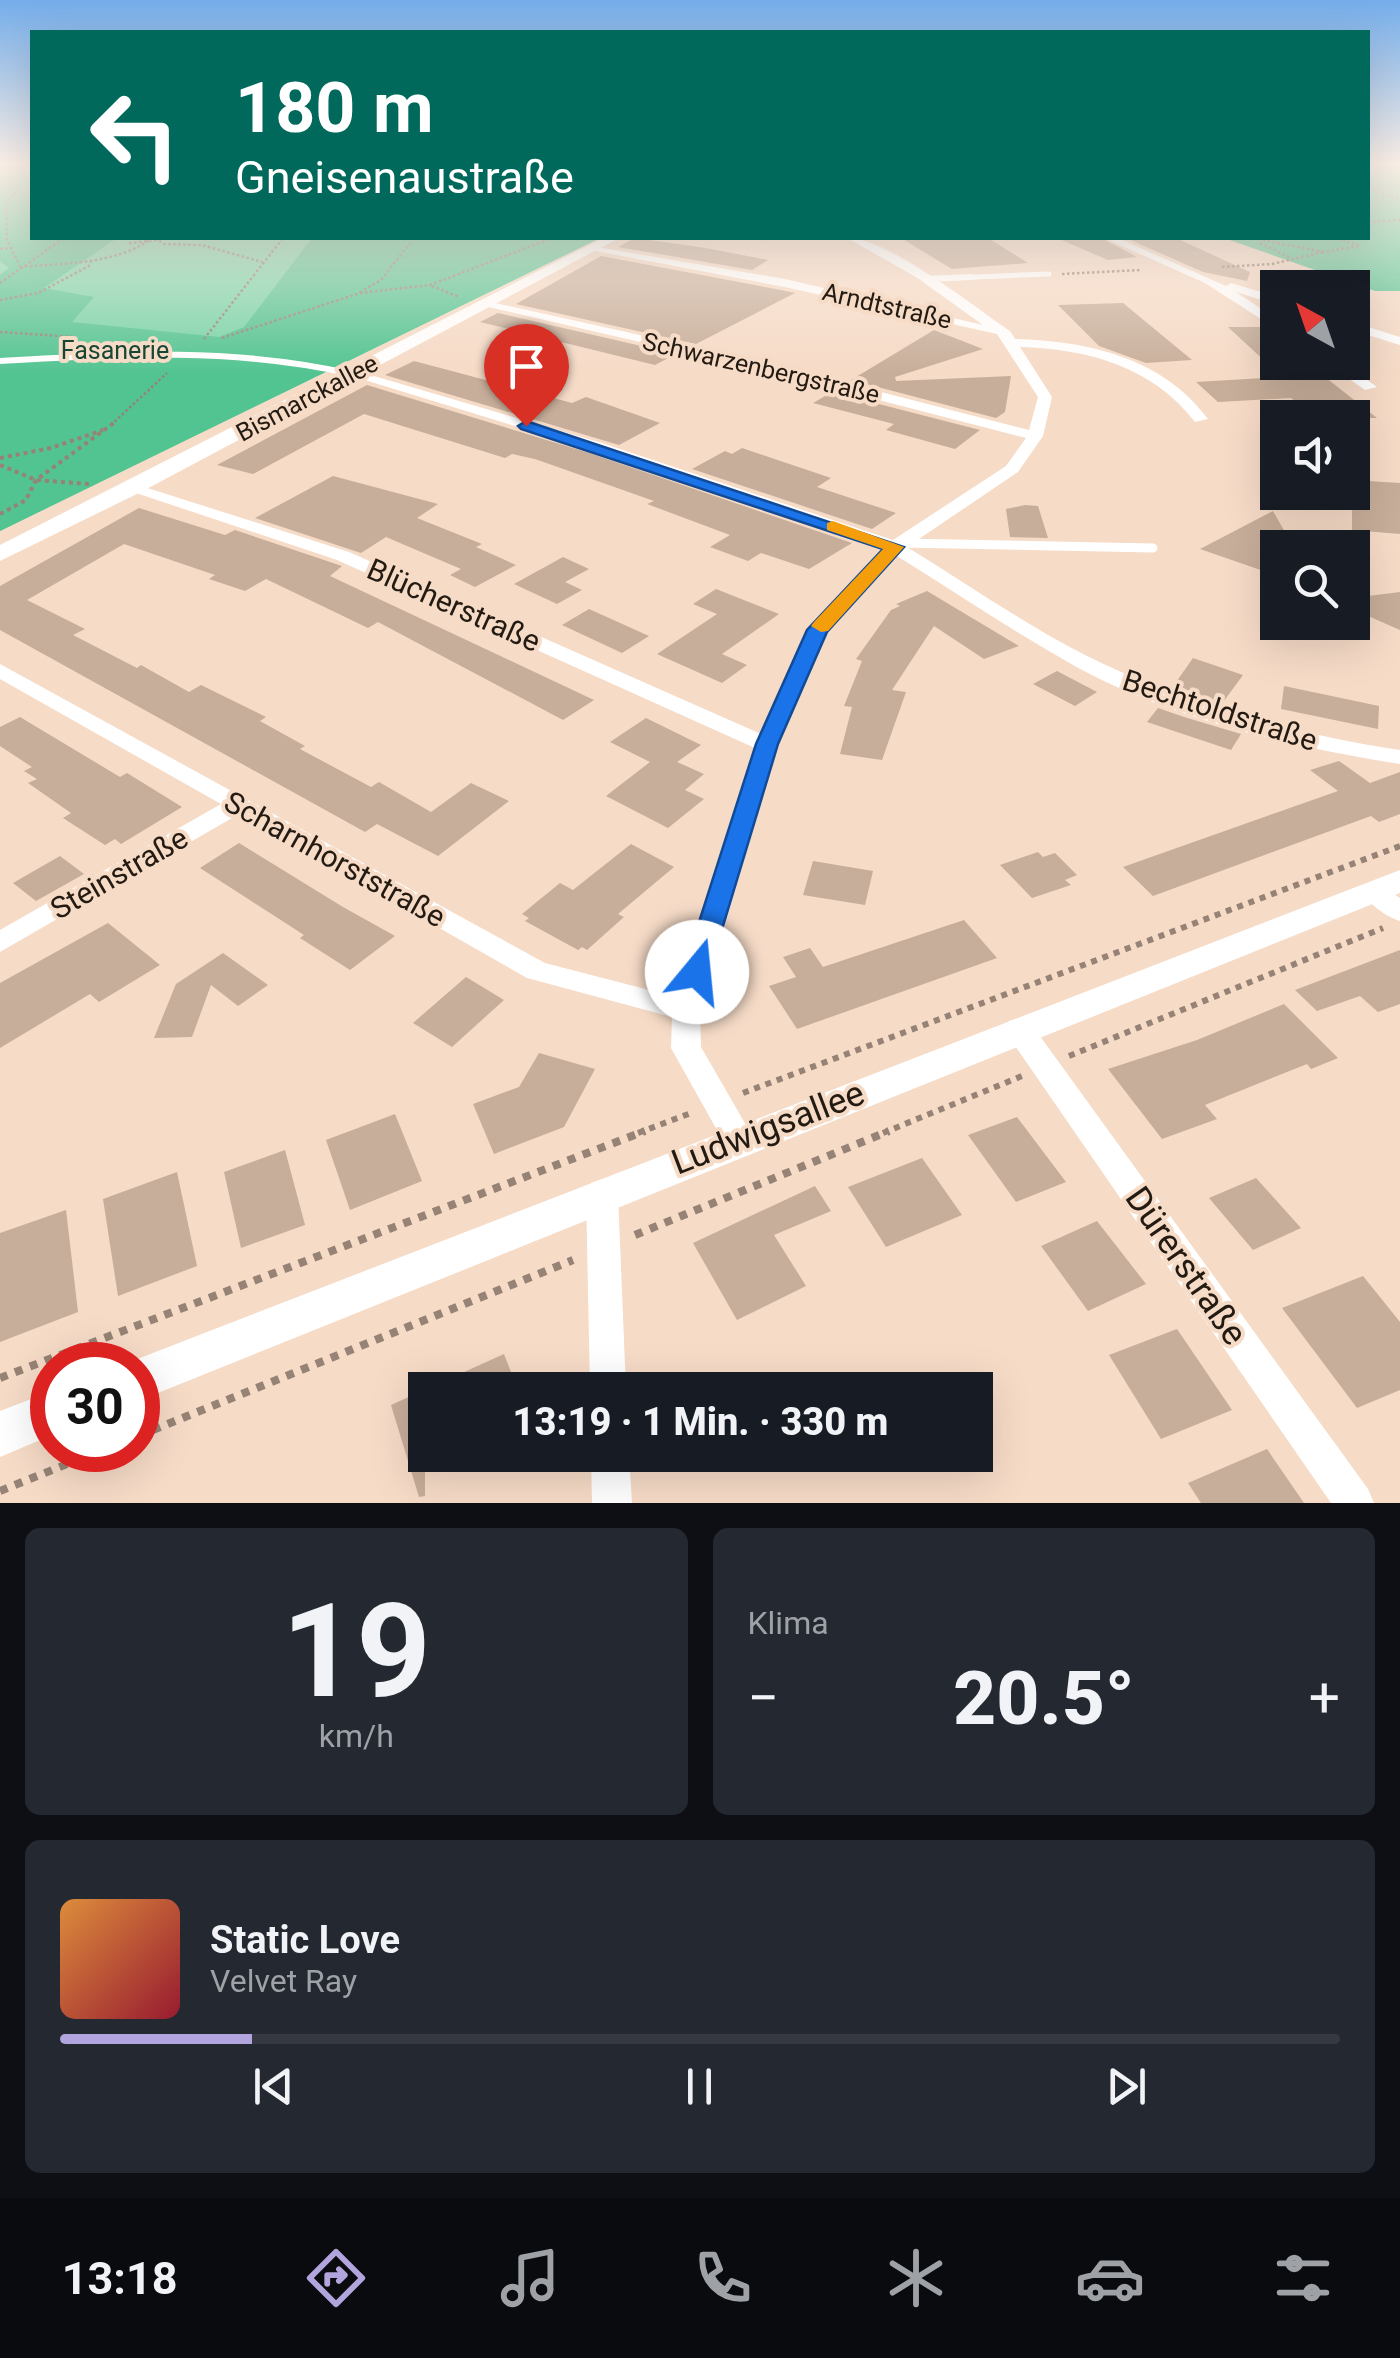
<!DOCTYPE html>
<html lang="de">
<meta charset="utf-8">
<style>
body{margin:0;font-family:Roboto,sans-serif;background:#242831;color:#f1f3f6;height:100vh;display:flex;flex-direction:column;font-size:38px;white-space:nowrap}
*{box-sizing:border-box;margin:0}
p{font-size:32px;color:#9ea1a6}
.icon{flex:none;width:55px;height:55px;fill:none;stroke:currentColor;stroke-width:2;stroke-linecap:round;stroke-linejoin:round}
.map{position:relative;height:1503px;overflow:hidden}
.sheet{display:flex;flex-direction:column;gap:25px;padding:25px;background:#0d0f14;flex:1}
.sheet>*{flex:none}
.banner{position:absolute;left:30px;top:30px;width:1340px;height:210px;border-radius:0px;box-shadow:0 10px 40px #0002;background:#00695c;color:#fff;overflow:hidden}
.needle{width:65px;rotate:320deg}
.tools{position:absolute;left:1260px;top:270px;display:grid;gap:20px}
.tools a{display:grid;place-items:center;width:110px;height:110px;border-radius:0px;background:#171b24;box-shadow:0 10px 40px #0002;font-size:50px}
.speed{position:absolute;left:30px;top:1342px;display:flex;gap:20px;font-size:50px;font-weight:700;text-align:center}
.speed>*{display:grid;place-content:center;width:130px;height:130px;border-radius:50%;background:#171b24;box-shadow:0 10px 40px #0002;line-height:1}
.speed .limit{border:15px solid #d22;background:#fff;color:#111}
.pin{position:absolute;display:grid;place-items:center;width:85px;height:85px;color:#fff;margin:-102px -42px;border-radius:50% 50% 50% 0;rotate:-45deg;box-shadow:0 0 10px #0007}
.pin .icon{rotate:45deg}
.me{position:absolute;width:110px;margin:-55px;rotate:17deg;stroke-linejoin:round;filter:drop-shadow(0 0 8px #0008)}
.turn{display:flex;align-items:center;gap:35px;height:210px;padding:0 40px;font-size:45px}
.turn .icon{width:130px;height:130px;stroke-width:2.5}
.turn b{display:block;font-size:70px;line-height:85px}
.big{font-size:75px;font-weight:800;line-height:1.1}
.sheet .card{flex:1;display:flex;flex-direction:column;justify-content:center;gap:15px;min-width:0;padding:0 35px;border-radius:15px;background:#242831}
.sheet .dial{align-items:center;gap:0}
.dial b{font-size:130px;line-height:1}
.song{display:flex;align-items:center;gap:30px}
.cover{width:120px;height:120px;border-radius:15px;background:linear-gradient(135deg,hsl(30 70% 55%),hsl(350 70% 35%))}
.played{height:10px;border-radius:5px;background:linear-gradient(90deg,#b2a4dc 15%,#363941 15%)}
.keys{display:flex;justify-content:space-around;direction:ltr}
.heat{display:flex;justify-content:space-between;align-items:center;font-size:55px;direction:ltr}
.sheet .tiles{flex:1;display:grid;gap:25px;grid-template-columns:1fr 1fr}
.card:last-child{grid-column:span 2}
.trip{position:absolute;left:408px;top:1372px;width:585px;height:100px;border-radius:0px;background:#171b24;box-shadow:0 10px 40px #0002;font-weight:800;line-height:100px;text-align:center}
.dock{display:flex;height:160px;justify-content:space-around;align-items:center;background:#090b0e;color:#9ea1a6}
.dock .icon{width:70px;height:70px}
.dock .current{color:#b2a4dc}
.dock b{font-size:45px;color:#f1f3f6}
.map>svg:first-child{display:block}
.green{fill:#77d4a8}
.forest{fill:#52c492}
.building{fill:#c7ae9a}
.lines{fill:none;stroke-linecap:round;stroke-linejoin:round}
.path-far3{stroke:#968375;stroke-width:2.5;stroke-dasharray:2.5 2.5;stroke-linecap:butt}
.path-far2{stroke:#968375;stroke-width:4;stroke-dasharray:4 4;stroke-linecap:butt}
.path-far1{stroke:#968375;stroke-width:6;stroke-dasharray:6 6;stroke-linecap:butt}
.path{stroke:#968375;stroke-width:8;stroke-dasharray:8 8;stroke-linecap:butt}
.service-far2{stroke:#fff;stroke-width:5}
.service-far1{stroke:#fff;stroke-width:6}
.service{stroke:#fff;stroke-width:9}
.minor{fill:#fff;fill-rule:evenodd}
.tertiary{fill:#fff;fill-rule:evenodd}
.route{fill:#1a73e8;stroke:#114b97;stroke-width:2.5}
.slow{fill:#f59e0b}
.labels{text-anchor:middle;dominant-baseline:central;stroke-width:8;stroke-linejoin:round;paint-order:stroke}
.far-street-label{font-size:25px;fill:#231a12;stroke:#f6dbc7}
.far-park-label{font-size:25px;fill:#174632;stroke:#f6dbc7}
.street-label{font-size:30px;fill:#231a12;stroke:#f6dbc7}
.near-street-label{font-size:35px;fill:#231a12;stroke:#f6dbc7}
</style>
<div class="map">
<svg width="1400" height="1503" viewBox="0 0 1400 1503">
<rect width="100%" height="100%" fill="#f6dbc7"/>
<path class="green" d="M0 164H32V238H600L0 531Z"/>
<g class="forest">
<path d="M0 164H32V238H117L44 288 94 297 72 322 219 337 244 327 312 238H600L0 531V275L9 268 0 261Z"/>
<path d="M1368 164H1400V291H1375L1224 238H1368Z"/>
</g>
<g class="building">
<path d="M635 238 706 248 768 260 752 270 618 247Z"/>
<path d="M901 238H988L1028 263 952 269Z"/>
<path d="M1057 238H1101L1137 257 1108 260Z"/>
<path d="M1126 238H1176L1250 272 1247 281 1203 272Z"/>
<path d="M601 256 781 290 795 293 696 344 516 304Z"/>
<path d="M1123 303 1192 360 1146 363 1099 346 1058 305Z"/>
<path d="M498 313 676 354 655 365 480 322Z"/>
<path d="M1228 327H1262L1278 340V362H1306L1377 418H1314L1291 398 1218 402 1196 382 1282 377Z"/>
<path d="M934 330 983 349 895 377 896 381 1011 376 1005 412 996 418 851 380Z"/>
<path d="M414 361 572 403 586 397 660 423 619 445 385 375Z"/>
<path d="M367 385 589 453 852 543 809 569 761 553 748 561 710 547 730 535 647 504 654 501 535 459 512 454 505 458 364 414 253 474 217 465Z"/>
<path d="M832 392 980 430 955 449 886 430 894 424 813 403Z"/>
<path d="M742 448 831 478 817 487 896 513 872 529 692 469 725 451 732 454Z"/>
<path d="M333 476 438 504 417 518 482 544 476 547 516 565 475 587 450 575 461 569 386 537 361 553 255 518Z"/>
<path d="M1352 480 1400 483V534L1352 530Z"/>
<path d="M1025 505 1038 506 1048 538 1010 537 1006 509Z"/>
<path d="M139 508 225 535 235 530 336 564 342 566 330 576 594 700 563 720 378 622 368 628 266 579 245 591 209 579 215 575 124 544 27 600 85 629 73 635 137 668 141 665 189 692 201 685 266 717 260 721 305 746 300 749 371 787 379 782 431 812 471 783 509 801 438 856 377 824 365 832 0 630V586Z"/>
<path d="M1273 511 1293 546 1278 548V576L1200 549Z"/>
<path d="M563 557 589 569 565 582 582 590 557 604 514 584Z"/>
<path d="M716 589 779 614 722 654 747 665 722 683 657 654 717 614 693 604Z"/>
<path d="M927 591 1019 646 984 659 934 626 892 690 906 692 882 760 840 754 852 707 844 706 862 661 856 659 891 610 900 606 896 604Z"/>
<path d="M1400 592V630L1352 609V598Z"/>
<path d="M589 609 649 636 622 653 562 625Z"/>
<path d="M1193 658 1243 675 1221 705 1172 688Z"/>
<path d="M1057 671 1097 692 1075 706 1033 684Z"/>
<path d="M1284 686 1379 706 1378 729 1281 709Z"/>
<path d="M1158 708 1184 717 1241 734 1231 750 1147 722Z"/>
<path d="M20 717 120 777 127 773 182 807 121 844 115 839 105 845 63 818 71 813 28 783 37 779 24 771 32 767 0 746V727Z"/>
<path d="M646 718 701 745 677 762 704 774 685 790 704 799 668 828 606 796 650 762 610 742Z"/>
<path d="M1339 761 1370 783 1400 772V814L1379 822 1371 816 1153 896 1123 867 1338 791 1310 770Z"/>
<path d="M239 843 343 907 395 936 350 970 300 938 304 935 200 868Z"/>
<path d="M631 844 674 867 618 914 624 917 587 950 582 947 578 950 525 921 529 918 522 914 560 883 573 890Z"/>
<path d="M1038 852 1043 857 1055 853 1077 875 1065 880 1071 885 1032 898 1000 865Z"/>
<path d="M60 856 84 874 36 901 13 883Z"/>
<path d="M813 861 873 871 865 905 803 895Z"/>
<path d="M964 920 997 958 797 1029 769 986 796 977 783 957 810 948 823 967Z"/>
<path d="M108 923 160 965 99 1002 90 994 0 1048V983Z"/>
<path d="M1400 950V1004L1378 1012 1360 996 1317 1011 1295 990Z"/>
<path d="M223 953 268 985 238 1006 211 985 192 1037 154 1038 176 984Z"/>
<path d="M466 977 504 1000 452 1047 413 1023Z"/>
<path d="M1284 1004 1338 1058 1311 1069 1307 1064 1205 1105 1217 1119 1162 1139 1108 1069 1197 1040Z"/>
<path d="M539 1053 595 1069 564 1127 494 1154 473 1104 519 1087Z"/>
<path d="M395 1114 422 1181 350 1210 326 1140Z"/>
<path d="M1017 1117 1066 1182 1016 1202 968 1135Z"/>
<path d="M285 1150 305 1225 241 1248 224 1172Z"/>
<path d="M922 1158 962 1215 886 1247 848 1187Z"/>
<path d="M177 1172 197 1266 118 1296 103 1199Z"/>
<path d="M1256 1178 1301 1228 1253 1250 1209 1198Z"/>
<path d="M815 1186 831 1211 774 1235 806 1286 737 1320 693 1243Z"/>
<path d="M66 1210 78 1312 0 1342V1233Z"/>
<path d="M1097 1221 1146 1284 1088 1311 1041 1246Z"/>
<path d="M1363 1276 1400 1322V1390L1357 1408 1282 1308Z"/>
<path d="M1177 1329 1232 1410 1161 1439 1109 1355Z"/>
<path d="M504 1354 518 1390H425V1496L419 1497 391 1405Z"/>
<path d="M1267 1449 1304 1503H1201L1188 1483Z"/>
</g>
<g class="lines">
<g class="path-far3">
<path d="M3 164 15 195 6 203 7 240 20 266"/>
<path d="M1368 187 1400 200"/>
<path d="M1368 222 1400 220"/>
<path d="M155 238 164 244 202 245 262 262"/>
<path d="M1253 238 1323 252 1360 246 1337 238"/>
<path d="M129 243 158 240"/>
<path d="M1260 243 1291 258"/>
<path d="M0 249 13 248"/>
<path d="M20 267C63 263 116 265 152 238"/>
<path d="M1222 267 1272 264 1323 252"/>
<path d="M1062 274 1141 270"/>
<path d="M0 283 64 238"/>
<path d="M432 286 459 297"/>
<path d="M360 293 430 285 552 238"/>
<path d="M0 300 38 293 89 266 91 261"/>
<path d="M0 332 74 337"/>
<path d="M222 338 357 294 381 280 414 238"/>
<path d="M204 339 283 238"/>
<path d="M111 425 167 373"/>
</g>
<g class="path-far2">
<path d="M0 458 51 448 103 430"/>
<path d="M0 465 36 480 89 484"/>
<path d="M0 514 26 500 36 480 115 422"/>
</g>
<g class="path-far1">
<path d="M1069 1056 1383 928"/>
<path d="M743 1093 1400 846"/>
<path d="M638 1133 691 1113"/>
<path d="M883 1133 1022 1076"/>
</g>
<g class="path">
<path d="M635 1235 889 1131"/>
<path d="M0 1378 645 1131"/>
<path d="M138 1436 573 1260"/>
<path d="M0 1491 102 1450"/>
</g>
<path class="service-far2" d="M927 279 1049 274"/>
<g class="service-far1">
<path d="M927 279 971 277"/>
<path d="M0 361C120 354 234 347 352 374"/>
</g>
<path class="service" d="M901 543 1153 548"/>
<g class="minor">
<path d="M847 238C885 236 976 308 1010 331L1015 339C1087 341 1162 357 1208 419L1195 422C1152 366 1087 349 1020 347L1052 397 1043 436 1018 472 907 547C966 583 1024 624 1085 655 1183 704 1292 734 1400 750V764C1290 747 1163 717 1066 661 1008 628 953 591 897 556L827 632 778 745 700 1010 701 1047 754 1139 749 1148 738 1152 727 1148 671 1048 672 1017 527 978 239 814 0 952V930L221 804 0 679V664L545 963 676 997 755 748 337 560 124 489 132 484 138 485 349 552 761 734 808 630 883 549 590 449 345 374 357 371 602 443 893 540 1006 466 1026 438 778 374 480 305 486 301 780 366 1029 430 1038 397 997 334 785 287 585 249 591 246 785 279 983 325 916 277Z"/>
<path d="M1104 238H1118L1226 286 1231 283 1278 297V305L1236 292 1278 320V330L1205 283Z"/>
<path d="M1352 322 1400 337V345L1352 330Z"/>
<path d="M1325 362H1342L1377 387 1365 390Z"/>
<path d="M1374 882 1400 898V921C1386 917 1369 904 1361 891L1365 885Z"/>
<path d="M1019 1018 1029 1021 1368 1489 1374 1503H1331L1009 1037 1005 1029 1009 1021Z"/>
<path d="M602 1179 613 1183 618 1193 626 1390H590L586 1193 591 1183Z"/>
<path d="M591 1455H629L632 1503H592Z"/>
</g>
<g class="tertiary">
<path d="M603 238H619L139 493 0 561V545Z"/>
<path d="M1400 870V893L138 1401V1365H122Z"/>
<path d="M52 1391V1435L0 1457V1411Z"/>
</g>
</g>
<linearGradient id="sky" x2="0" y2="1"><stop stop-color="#74adea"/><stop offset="0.44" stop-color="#fbefe6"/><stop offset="1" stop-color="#fbefe6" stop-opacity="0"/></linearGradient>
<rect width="1400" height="374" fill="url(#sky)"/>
<path class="route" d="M526 421 904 547 827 632 778 744 707 979H687L683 972 756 744 807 630 883 549 521 429 518 426Z"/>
<path class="slow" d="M833 521 904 547 828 631 821 632 811 626 814 622 883 549 827 530V523Z"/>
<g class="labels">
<g class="far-street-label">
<text transform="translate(887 306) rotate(13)">Arndtstraße</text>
<text transform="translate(761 368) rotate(13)">Schwarzenbergstraße</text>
<text transform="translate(307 398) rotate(-28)">Bismarckallee</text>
</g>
<g class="far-park-label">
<text x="115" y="350">Fasanerie</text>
</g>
<g class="street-label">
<text transform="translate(454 605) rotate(24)">Blücherstraße</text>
<text transform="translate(1220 710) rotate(18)">Bechtoldstraße</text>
<text transform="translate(335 859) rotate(29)">Scharnhorststraße</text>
<text transform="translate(119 873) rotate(-30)">Steinstraße</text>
</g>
<g class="near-street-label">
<text transform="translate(768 1128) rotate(-21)">Ludwigsallee</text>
<text transform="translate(1186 1266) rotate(55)">Dürerstraße</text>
</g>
</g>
</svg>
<div class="tools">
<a><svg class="needle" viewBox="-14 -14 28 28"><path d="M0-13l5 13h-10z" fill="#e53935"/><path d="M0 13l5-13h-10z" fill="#9ea1a6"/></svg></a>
<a><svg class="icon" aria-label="sound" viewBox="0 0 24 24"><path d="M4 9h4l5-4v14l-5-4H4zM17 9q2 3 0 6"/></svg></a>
<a><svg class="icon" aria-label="search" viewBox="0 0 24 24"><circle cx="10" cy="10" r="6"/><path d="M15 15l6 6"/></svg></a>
</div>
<div class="speed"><div class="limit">30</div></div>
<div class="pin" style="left:526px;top:426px;background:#d93025"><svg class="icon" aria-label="arrive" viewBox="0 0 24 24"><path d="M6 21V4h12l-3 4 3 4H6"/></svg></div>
<svg class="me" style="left:697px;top:972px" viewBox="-20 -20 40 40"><circle r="19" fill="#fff"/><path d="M0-13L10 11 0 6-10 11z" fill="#1a73e8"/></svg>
<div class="trip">13:19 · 1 Min. · 330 m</div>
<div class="banner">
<div class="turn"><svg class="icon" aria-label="left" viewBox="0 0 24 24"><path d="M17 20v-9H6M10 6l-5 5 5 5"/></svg><div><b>180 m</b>Gneisenaustraße</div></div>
</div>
</div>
<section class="sheet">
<div class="tiles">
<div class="card dial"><b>19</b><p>km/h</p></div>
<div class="card"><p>Klima</p>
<div class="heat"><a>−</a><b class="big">20.5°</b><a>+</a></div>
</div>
<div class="card">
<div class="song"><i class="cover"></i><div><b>Static Love</b><p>Velvet Ray</p></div></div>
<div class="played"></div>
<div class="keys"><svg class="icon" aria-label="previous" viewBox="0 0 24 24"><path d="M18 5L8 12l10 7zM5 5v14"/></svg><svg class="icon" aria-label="pause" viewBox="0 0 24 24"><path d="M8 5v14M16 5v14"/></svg><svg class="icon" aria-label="next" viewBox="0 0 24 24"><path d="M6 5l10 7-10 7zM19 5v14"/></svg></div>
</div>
</div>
</section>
<nav class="dock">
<b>13:18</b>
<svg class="icon current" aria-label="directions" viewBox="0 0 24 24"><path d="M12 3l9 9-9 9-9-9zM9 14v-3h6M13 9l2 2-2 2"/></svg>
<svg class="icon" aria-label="music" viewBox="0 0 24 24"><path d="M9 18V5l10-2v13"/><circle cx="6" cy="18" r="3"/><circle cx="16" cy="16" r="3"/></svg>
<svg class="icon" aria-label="phone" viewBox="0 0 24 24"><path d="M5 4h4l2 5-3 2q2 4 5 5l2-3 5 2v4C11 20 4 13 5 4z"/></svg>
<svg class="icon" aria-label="climate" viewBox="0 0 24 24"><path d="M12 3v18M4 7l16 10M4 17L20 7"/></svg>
<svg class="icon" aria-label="car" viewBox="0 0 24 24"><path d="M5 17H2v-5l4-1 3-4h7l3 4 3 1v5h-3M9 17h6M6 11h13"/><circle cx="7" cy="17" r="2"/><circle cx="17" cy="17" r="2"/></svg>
<svg class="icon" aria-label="filters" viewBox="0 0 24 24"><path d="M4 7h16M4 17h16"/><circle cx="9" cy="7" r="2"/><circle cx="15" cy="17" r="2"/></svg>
</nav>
